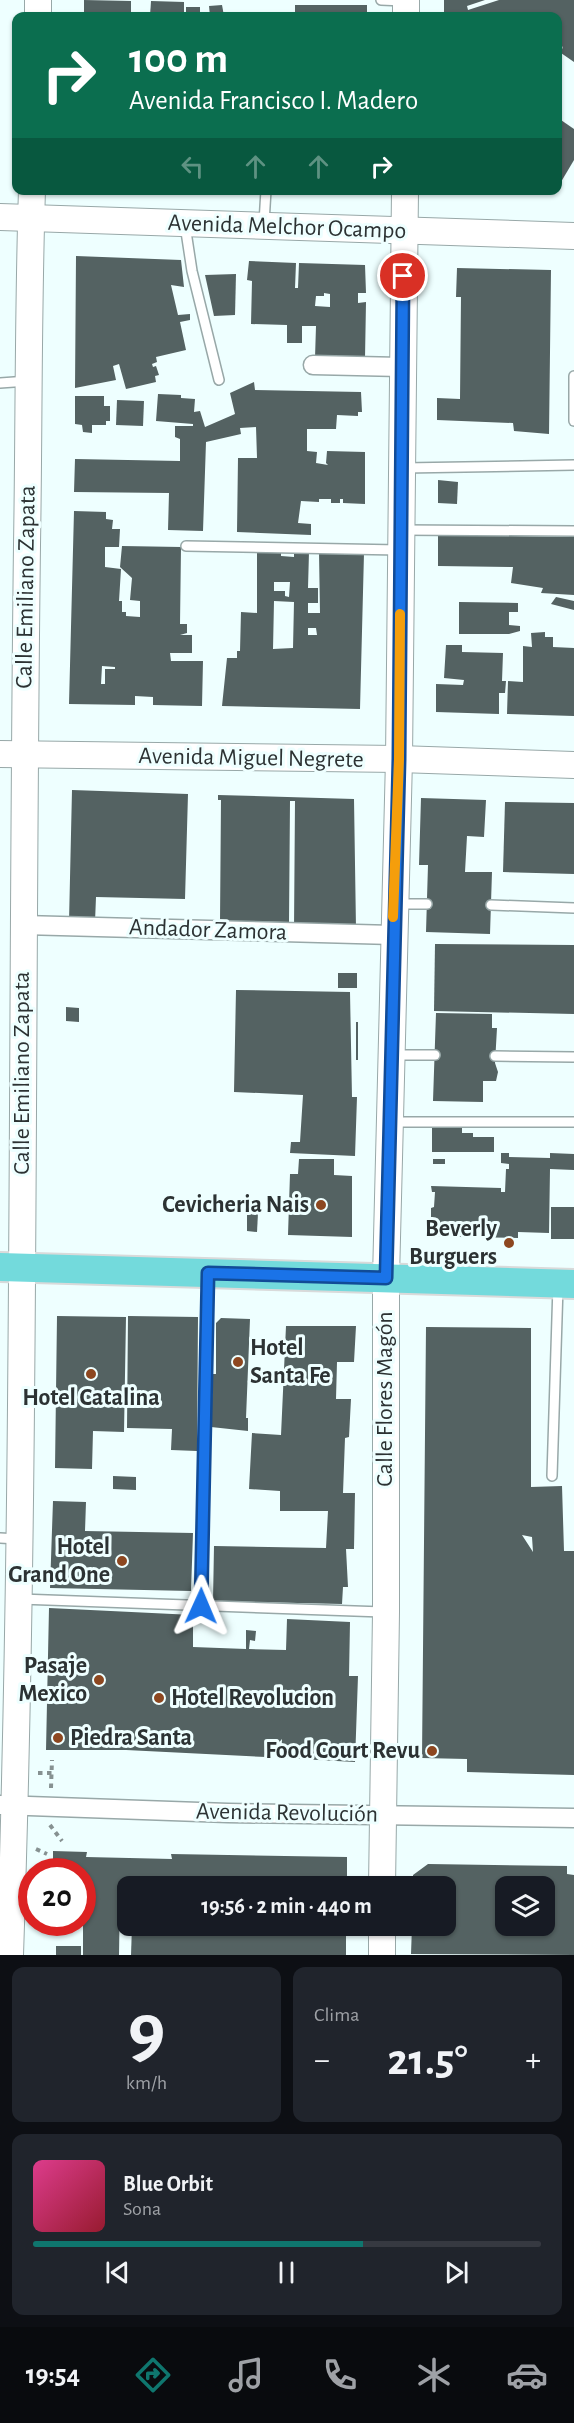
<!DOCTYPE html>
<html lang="es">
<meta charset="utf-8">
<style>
body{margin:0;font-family:"Alegreya Sans",sans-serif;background:#20242c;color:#f1f3f6;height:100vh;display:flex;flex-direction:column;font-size:22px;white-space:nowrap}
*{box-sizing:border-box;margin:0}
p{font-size:20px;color:#9ea1a6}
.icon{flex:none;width:33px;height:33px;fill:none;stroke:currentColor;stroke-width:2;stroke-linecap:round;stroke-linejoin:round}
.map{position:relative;height:1955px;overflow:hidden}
.panel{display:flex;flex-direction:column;gap:12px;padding:12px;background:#0d0f14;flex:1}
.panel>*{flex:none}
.guide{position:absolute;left:12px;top:12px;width:550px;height:183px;border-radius:12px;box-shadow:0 2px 4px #0004;background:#0b6e4f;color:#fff;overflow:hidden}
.buttons{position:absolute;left:495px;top:1876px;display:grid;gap:12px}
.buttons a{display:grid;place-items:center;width:60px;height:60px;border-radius:12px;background:#171b24;box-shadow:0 2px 4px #0004;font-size:30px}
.speed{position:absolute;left:18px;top:1858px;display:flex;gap:12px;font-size:30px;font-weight:700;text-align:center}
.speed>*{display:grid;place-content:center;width:78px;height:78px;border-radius:50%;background:#171b24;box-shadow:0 2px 4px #0004;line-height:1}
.speed .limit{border:9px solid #d22;background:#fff;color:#111}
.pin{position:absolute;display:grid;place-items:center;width:51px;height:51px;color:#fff;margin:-26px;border:3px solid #fff;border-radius:50%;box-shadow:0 2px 6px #0007}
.me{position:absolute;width:66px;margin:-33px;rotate:1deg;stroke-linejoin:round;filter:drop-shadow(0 0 4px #0008)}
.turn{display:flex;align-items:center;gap:21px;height:126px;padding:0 18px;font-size:27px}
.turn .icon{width:78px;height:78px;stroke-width:2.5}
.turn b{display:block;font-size:42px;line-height:51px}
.lanes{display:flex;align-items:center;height:57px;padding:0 18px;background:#0003;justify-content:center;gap:30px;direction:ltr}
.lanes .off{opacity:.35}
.big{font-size:45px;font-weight:700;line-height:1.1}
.panel .widget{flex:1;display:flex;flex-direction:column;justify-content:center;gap:9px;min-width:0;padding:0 21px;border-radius:12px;background:#20242c}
.panel .dial{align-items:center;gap:0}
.dial b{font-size:78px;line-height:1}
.song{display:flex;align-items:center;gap:18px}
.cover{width:72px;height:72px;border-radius:9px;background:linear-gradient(135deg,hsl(330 70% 55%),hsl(350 70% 35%))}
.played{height:6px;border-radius:3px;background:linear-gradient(90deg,#0f766e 65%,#363941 65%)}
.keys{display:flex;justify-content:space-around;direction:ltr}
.heat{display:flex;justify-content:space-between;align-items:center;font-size:33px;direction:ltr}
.panel .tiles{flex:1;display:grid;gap:12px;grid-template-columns:1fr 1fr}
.widget:last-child{grid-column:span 2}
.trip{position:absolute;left:117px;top:1876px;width:339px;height:60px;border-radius:12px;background:#171b24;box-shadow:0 2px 4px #0004;font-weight:700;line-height:60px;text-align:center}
.dock{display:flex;height:96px;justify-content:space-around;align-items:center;background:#090b0e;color:#9ea1a6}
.dock .icon{width:42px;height:42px}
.dock .current{color:#0f766e}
.dock b{font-size:27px;color:#f1f3f6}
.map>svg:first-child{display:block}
.building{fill:#546262;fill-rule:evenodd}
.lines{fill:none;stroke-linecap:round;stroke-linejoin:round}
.lane-casing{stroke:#98a8a8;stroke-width:12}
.street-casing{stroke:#98a8a8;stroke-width:21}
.secondary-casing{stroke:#98a8a8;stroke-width:28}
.primary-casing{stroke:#d9dada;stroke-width:32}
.path{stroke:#869191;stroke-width:4;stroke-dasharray:4.5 4.5;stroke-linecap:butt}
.lane{stroke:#fff;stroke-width:9}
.street{stroke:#fff;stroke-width:18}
.secondary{stroke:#fff;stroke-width:26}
.primary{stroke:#73dadc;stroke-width:28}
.route-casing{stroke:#114b97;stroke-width:15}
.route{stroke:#1a73e8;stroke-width:10}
.slow{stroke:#f59e0b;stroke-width:10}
.poi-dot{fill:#8d4720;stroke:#eff;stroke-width:2}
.labels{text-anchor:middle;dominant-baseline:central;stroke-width:6;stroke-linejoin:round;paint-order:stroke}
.street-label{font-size:24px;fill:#2c3233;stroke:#eff}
.poi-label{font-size:24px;font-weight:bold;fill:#2c3233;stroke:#eff;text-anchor:end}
</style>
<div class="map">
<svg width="574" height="1955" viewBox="0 0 574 1955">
<rect width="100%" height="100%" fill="#eff"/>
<g class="building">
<path d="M84 0 131 1V14L148 16H84Z"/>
<path d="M444 0H485L467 6 468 10 499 0H574V62L561 53 563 46 558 53V16H444Z"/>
<path d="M151 1 184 2V16H150Z"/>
<path d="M222 5 224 16H210L209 6Z"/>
<rect x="295" y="5" width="72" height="11"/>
<rect x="186" y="7" width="14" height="9"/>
<path d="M558 118 574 129V160L558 187Z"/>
<path d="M76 256 181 260 184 287 171 285 178 315 190 314V320L180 322 186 350 156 357 157 362 152 364 153 367 156 366 159 375 155 376 156 382 126 389 119 364 113 366 116 380 75 388Z"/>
<path d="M249 261 296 263 295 288H298L299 263 365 265 366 293H358V303L366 302 365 358H315L316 326H302V343H287V325L251 324 252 281 247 280ZM324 293 330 294V307L315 306 316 296H324Z"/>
<path d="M457 268 551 270 549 434 514 431 513 423 437 420V398L460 399 461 297H456Z"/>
<path d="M236 274 235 315 214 316 205 275Z"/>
<path d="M254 382 255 390 361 392 362 412H358V416L337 415 336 429H307V451L317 452 316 463 328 465 326 463 327 451 365 452V504L343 503V499H340V503H331V499H319V502L301 501 298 523 311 524V535L237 532 238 458H257L256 427 240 428 241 434 206 442 203 531 168 530 169 493 74 492 75 459 180 461V439L175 437V426H193V424L156 421 158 394 181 395V398L195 399 194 412 200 411 205 427 235 414 230 393Z"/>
<path d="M75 396H104V406H110V421H106V425H92V433L83 432 82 425 75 424Z"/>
<path d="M117 400 144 401 143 426 116 425Z"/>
<path d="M438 480 458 482 457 504 438 503Z"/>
<path d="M74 511 106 512V519L113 520 112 529H120L119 547H105V567L121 569 119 601H122V612H126V616L140 617V601L130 600 132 578 120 567 122 546 181 547 180 624H187V633L180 635H192V653H170L171 661H203L202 706 153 705V697L135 696V705L69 704ZM102 666 115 667V669H105V684H101Z"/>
<path d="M438 535 574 537V595L541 593 543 588 511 583 513 567 438 566Z"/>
<path d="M257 551 281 552V556L294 557V552H309L308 588H318V603H308V613H320L319 552 364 553 360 709 222 706 227 658H237V651H240L241 612 257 613ZM274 582H290L289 597 285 596V591H274ZM274 601 294 602 293 648 273 649ZM308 628H316L317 635H308Z"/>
<path d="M556 597 574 601V610L551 604Z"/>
<path d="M459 602 518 603V612H509V625L520 626V631L509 634H459Z"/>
<path d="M545 632V637H553V647L574 648V716L507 714 508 681 523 682V646L532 647 531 633Z"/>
<path d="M446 645H462V652L503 653 502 681H506L505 693H499V714L436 712V684L463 685 464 680 444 678Z"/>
<path d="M72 790 188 794 185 899 96 897 95 922H69Z"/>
<path d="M218 795 354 799 356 929H294L295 801H290L289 922 220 921 221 800H218Z"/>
<path d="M421 798 486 800 484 837 467 836 465 872H492L490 934 426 932 428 865H419Z"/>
<path d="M505 802 574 803V874L503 872Z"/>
<path d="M435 944 574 945V1014L434 1011Z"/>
<rect x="338" y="973" width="19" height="15"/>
<path d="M236 990 350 992 352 1097H357L355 1156 290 1153 291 1142H300L303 1095 234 1092Z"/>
<path d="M66 1007 79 1008V1022L66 1021Z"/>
<path d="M436 1013 492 1014V1028H497L495 1063 498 1072 496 1081H483V1102L433 1101Z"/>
<rect x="356" y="1022" width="2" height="38"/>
<path d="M432 1123H462V1133H473V1137H494V1152H432Z"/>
<path d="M501 1153H509V1157L550 1158V1153L574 1154V1170L550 1169 549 1233 518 1232V1238L459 1237V1232H453V1237H435L431 1232V1208L434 1207 435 1192H432L431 1186 501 1188V1192H505L506 1169H509V1164L501 1163Z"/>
<path d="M299 1159H334V1175L352 1176V1237L288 1235 290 1174H298Z"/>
<rect x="433" y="1159" width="12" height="5"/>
<rect x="551" y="1207" width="23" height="32"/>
<path d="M247 1212 258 1213 257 1232 247 1231Z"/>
<path d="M57 1316 126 1317 124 1432 93 1431 92 1469 55 1468Z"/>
<path d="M128 1316 198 1317 197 1451 171 1450 172 1429 127 1428Z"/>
<path d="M221 1318 250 1319 246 1418H248V1431L211 1427 213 1374H216V1323Z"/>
<path d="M286 1326H356L354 1362H337L336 1399H351L349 1437 345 1438 343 1493H355L354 1549H346L348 1587H343L342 1604 213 1601 214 1546 326 1548 328 1511H280V1491L249 1489 252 1433 281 1435Z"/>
<path d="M426 1327 531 1328V1487L562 1486 564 1551H574V1775L467 1772V1759L422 1758ZM522 1535 532 1537 533 1552Z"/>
<path d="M113 1476 136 1477V1490L113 1489Z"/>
<path d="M53 1501 86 1502 85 1531 193 1533 191 1591 50 1588Z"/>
<path d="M49 1608 193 1615V1647L246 1649V1630L256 1631 255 1641 250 1640 249 1649 286 1650 287 1619 350 1622 349 1676H358L355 1762 281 1758 282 1739 266 1757 126 1750H46Z"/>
<path d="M53 1851 87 1852 86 1857 172 1859 171 1854 347 1857V1887H128V1891H120L119 1955H83V1926L65 1925 82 1923V1872H53Z"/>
<path d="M428 1864 567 1866V1874L574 1875V1955L411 1954 412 1926H446V1887H413V1875ZM506 1887H544V1926H506Z"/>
<path d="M132 1926H346V1955H131Z"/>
<rect x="56" y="1946" width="25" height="9"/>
</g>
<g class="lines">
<g class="lane-casing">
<g id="lane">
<path d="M381 0 403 1"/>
<path d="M264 223 266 190"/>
<path d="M185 225 192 271 219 380"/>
<path d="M574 376V421"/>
<path d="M0 383 28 381"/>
<path d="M404 468 574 465"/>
<path d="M402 530 574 531"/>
<path d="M186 546 399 550"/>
<path d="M396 904H427"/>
<path d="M491 905 574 908"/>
<path d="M392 1055H435"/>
<path d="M495 1056 574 1057"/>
<path d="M391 1122H574"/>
<path d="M552 1476 558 1286"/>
<path d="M0 1538 18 1539"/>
<path d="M20 1599 383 1612"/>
<path d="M201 1606 208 1276"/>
</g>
</g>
<g class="street-casing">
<g id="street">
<path d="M313 365 401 367"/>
<path d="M23 925 393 935"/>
<path d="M0 1805 228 1813 574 1818"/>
</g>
</g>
<g class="secondary-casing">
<g id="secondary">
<path d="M38 16V0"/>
<path d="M406 16V0"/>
<path d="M0 217 574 236"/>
<path d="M0 754 399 759 574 765"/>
<path d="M382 1887 386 1612V1278L399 759 405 190"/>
<path d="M10 1955C26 1485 21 1015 27 545 29 427 28 309 32 190"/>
<path d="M382 1955V1926"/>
</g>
</g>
<g class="primary-casing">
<path id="primary" d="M0 1267 574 1284"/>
</g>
<g class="path">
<path d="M38 1773H52"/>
<path d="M51 1788 52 1760"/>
<path d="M50 1825 62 1841"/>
<path d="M36 1849 47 1854"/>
</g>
<use href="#lane" class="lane"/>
<use href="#street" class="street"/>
<use href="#secondary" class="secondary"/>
<use href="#primary" class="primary"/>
</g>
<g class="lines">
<g class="route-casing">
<path id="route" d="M201 1606 208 1273 386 1278 399 759 403 276"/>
</g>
<use href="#route" class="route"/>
<path class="slow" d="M393 917 399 759 400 614"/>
</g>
<g class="poi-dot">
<circle cx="321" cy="1205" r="6"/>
<circle cx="509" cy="1243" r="6"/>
<circle cx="238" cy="1362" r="6"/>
<circle cx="91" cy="1374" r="6"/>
<circle cx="122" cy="1561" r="6"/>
<circle cx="99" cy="1680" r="6"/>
<circle cx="159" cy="1698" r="6"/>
<circle cx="58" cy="1738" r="6"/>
<circle cx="432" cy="1751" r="6"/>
</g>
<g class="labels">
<g class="street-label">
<text transform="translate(287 227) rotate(2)">Avenida Melchor Ocampo</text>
<text transform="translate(26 587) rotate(-89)">Calle Emiliano Zapata</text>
<text transform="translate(251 758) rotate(1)">Avenida Miguel Negrete</text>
<text transform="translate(208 930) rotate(2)">Andador Zamora</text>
<text transform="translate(22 1073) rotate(-90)">Calle Emiliano Zapata</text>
<text transform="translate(385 1399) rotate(-90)">Calle Flores Magón</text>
<text transform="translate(287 1813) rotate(1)">Avenida Revolución</text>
</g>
<g class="poi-label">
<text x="309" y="1205">Cevicheria Nais</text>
<text x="497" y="1229">Beverly<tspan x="497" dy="28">Burguers</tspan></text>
<text x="250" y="1348" text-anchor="start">Hotel<tspan x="250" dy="28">Santa Fe</tspan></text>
<text x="91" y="1398" text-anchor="middle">Hotel Catalina</text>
<text x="110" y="1547">Hotel<tspan x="110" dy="28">Grand One</tspan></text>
<text x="87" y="1666">Pasaje<tspan x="87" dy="28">Mexico</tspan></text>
<text x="171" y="1698" text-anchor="start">Hotel Revolucion</text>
<text x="70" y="1738" text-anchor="start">Piedra Santa</text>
<text x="420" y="1751">Food Court Revu</text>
</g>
</g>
</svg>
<div class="buttons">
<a><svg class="icon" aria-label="layers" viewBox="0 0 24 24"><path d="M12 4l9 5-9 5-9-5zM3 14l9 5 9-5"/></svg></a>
</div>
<div class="speed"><div class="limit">20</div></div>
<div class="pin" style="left:403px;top:276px;background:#d93025"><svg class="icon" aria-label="arrive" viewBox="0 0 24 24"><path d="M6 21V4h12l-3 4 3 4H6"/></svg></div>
<svg class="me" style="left:201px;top:1606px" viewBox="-20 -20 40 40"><path d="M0-17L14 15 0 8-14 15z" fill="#1a73e8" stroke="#fff" stroke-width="4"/></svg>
<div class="trip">19:56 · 2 min · 440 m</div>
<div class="guide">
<div class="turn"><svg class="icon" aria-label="right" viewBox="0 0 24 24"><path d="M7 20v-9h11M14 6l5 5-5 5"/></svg><div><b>100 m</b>Avenida Francisco I. Madero</div></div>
<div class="lanes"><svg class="icon off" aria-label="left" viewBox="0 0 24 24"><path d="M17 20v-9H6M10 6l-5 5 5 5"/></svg><svg class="icon off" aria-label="ahead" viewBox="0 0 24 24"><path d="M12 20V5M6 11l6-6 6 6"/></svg><svg class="icon off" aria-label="ahead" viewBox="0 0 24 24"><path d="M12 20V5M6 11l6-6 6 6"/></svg><svg class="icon" aria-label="right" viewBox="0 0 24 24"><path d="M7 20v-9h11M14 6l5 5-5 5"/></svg></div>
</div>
</div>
<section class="panel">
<div class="tiles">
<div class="widget dial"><b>9</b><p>km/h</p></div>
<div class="widget"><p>Clima</p>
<div class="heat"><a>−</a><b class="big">21.5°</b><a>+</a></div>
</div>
<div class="widget">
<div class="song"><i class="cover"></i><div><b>Blue Orbit</b><p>Sona</p></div></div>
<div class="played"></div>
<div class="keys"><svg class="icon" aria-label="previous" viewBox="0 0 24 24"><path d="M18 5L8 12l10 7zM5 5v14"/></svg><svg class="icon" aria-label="pause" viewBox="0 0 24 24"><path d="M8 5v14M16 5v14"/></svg><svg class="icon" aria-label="next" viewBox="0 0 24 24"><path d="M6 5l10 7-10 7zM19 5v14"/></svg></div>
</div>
</div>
</section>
<nav class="dock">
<b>19:54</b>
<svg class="icon current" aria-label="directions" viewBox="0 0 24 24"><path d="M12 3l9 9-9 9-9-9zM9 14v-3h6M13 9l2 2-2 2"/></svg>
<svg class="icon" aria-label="music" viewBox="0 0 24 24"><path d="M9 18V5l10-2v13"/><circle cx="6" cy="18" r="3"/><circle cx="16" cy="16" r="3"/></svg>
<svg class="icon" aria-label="phone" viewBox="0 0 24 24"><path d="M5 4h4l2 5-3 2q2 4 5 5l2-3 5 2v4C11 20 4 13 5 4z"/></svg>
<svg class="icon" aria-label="climate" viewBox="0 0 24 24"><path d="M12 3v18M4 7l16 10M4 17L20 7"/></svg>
<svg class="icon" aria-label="car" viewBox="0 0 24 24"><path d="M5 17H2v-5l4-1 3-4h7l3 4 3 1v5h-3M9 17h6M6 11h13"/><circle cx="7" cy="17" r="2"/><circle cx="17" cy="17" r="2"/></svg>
</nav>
